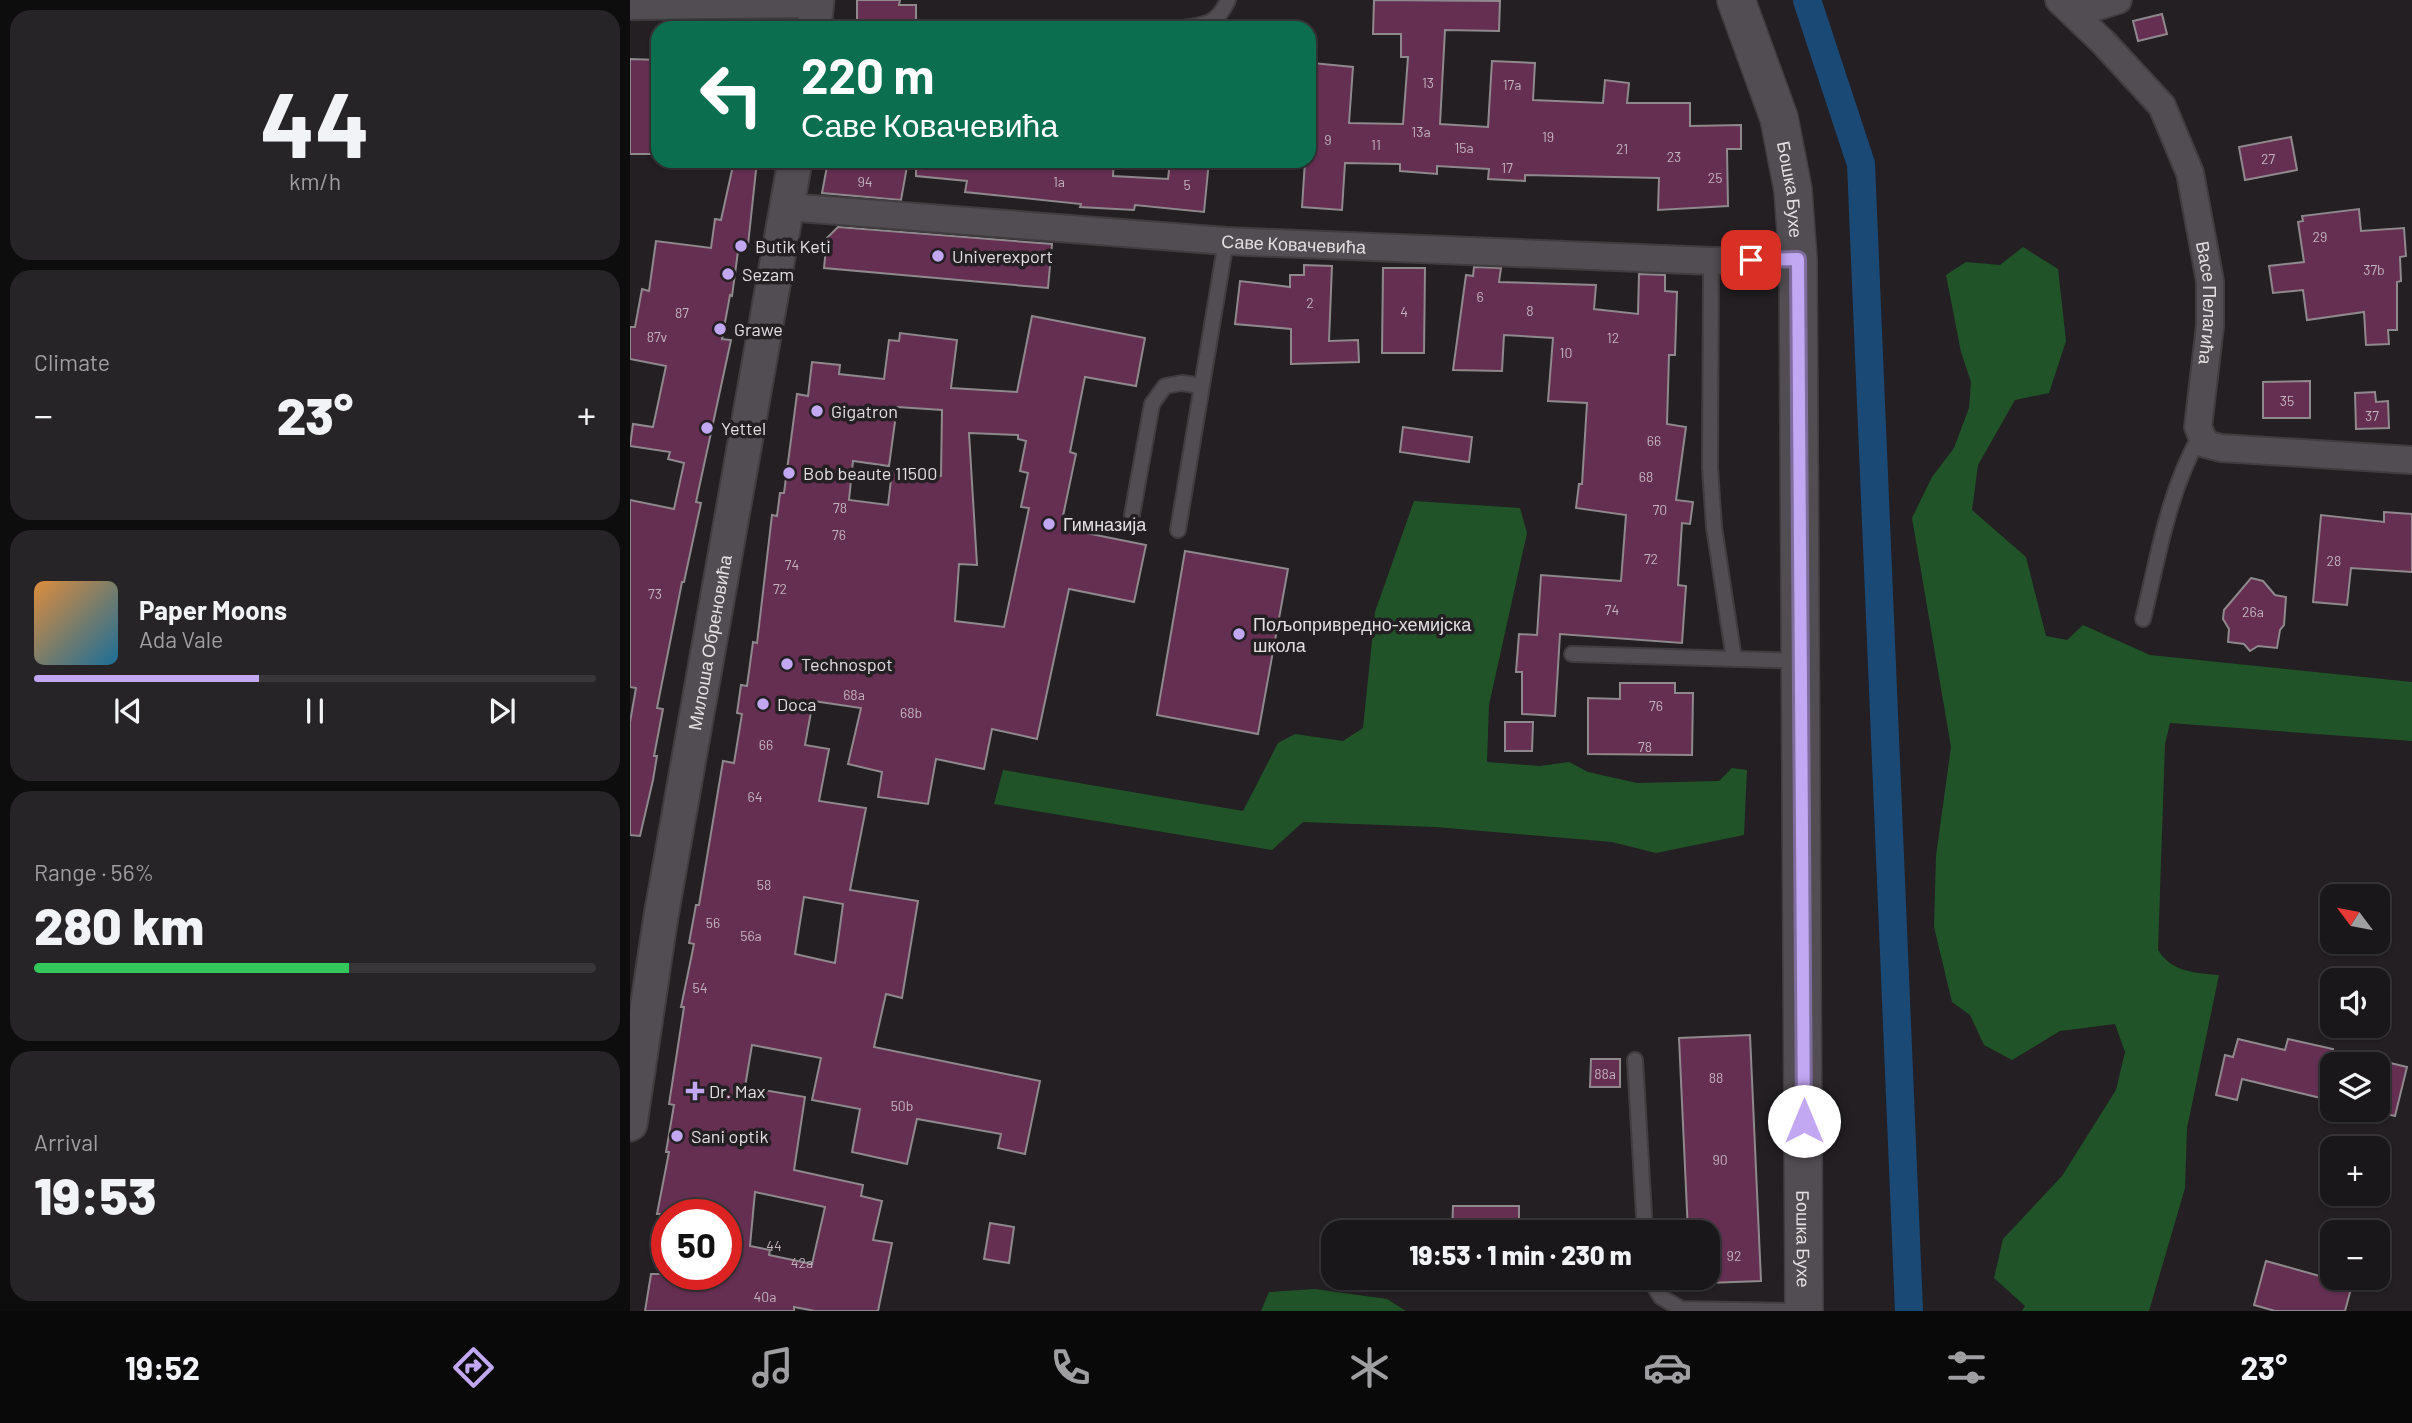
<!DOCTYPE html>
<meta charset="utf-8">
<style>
body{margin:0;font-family:Barlow,sans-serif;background:#272427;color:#f1f3f6;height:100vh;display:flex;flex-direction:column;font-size:26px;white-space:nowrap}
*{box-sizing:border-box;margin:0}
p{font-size:23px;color:#9f9fa2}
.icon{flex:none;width:38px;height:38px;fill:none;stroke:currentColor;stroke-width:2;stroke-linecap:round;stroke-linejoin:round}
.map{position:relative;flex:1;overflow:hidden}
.drawer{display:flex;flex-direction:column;gap:10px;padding:10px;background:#0e0d0e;width:630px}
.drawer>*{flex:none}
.banner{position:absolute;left:21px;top:21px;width:665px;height:147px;border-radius:21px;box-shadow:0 2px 5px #0004,0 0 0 2px #383639;background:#0b6e4f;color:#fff;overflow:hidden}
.needle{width:46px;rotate:302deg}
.buttons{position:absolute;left:1690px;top:884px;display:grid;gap:14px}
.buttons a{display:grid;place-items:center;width:70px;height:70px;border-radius:14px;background:#1a171a;box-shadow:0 2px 5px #0004,0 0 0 2px #383639;font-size:35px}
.speed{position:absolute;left:21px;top:1199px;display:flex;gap:14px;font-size:35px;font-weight:700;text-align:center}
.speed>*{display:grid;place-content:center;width:91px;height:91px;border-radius:50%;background:#1a171a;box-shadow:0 2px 5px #0004,0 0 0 2px #383639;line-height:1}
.speed .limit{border:10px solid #d22;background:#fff;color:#111}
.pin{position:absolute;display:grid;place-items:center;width:60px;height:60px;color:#fff;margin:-30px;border-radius:14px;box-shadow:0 4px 10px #0006}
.me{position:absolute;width:77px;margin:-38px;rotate:0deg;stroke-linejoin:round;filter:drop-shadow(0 0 5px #0008)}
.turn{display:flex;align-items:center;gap:24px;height:147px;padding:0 35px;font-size:32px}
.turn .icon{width:91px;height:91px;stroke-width:2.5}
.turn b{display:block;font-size:49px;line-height:60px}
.big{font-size:52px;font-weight:800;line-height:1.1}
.drawer .widget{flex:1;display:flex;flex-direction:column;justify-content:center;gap:10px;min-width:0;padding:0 24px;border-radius:21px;background:#272427}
.drawer .dial{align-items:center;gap:0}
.dial b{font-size:91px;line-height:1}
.song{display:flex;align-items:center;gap:21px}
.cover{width:84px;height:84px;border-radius:10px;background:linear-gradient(135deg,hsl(30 70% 55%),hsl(200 70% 35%))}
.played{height:7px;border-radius:4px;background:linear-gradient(90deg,#c2a7f2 40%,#383639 40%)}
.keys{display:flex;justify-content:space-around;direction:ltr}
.heat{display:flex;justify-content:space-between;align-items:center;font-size:38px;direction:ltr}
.charge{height:10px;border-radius:5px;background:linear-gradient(90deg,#34c759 56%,#383639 0)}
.trip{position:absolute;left:691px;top:1220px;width:399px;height:70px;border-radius:21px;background:#1a171a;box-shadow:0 2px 5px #0004,0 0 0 2px #383639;font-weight:800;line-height:70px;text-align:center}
.menu{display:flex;height:112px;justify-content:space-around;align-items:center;background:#0a090a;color:#9f9fa2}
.menu .icon{width:49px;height:49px}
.menu .on{color:#c2a7f2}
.menu b{font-size:32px;color:#f1f3f6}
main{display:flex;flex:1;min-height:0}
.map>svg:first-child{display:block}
.forest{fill:#205428}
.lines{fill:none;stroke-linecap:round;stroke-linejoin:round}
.canal{stroke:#1a4976;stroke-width:28}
.building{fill:#652f52;stroke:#8f888c;stroke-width:2;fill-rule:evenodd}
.service-casing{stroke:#403c3f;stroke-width:18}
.minor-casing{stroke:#403c3f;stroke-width:30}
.tertiary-casing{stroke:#403c3f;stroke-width:37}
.secondary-casing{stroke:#403c3f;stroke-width:40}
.service{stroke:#524d52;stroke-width:14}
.minor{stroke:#524d52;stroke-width:26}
.tertiary{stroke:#524d52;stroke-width:33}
.secondary{stroke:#524d52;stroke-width:37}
.route-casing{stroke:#7e6d9d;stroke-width:18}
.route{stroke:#c2a7f2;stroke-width:12}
.poi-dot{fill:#c2a7f2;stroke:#231f23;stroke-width:2.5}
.labels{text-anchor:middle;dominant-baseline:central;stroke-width:7;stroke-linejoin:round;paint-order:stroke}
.number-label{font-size:14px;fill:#c3b3bd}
.street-label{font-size:18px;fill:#e2dfe1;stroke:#231f23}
.poi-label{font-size:18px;fill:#e2dfe1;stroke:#231f23;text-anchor:start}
</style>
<main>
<section class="drawer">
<div class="widget dial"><b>44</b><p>km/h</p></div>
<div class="widget"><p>Climate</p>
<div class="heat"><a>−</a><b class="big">23°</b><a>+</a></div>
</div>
<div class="widget">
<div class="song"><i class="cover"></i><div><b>Paper Moons</b><p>Ada Vale</p></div></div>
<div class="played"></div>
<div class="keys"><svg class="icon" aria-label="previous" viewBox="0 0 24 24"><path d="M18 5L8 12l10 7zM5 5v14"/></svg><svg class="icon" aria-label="pause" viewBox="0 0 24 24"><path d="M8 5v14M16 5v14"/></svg><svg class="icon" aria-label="next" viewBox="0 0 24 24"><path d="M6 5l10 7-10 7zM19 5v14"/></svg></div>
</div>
<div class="widget"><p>Range · 56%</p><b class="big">280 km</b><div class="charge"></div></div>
<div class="widget"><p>Arrival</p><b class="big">19:53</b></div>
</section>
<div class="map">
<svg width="1782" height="1311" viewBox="0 0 1782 1311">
<rect width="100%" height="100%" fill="#231f23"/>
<g class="forest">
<path d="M1393 247 1428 269 1436 341 1419 393 1385 400 1348 465 1342 510 1396 557 1416 636 1437 640 1453 625 1520 655 1782 682V741L1540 723 1535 744 1528 950C1542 972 1564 973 1589 975L1557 1128 1555 1188 1519 1311H1392L1395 1306 1364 1278 1373 1239 1432 1176 1486 1090 1495 1052 1485 1024 1430 1031 1382 1060 1354 1045 1340 1015 1322 1002 1304 927 1306 856 1321 747 1282 518 1302 477 1324 448 1339 408 1341 382 1331 352 1316 275 1336 262 1370 265Z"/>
<path d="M784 501 890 508 897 533 859 705 857 762 910 766 939 762 958 772 1007 783 1089 781 1102 768 1117 770 1114 835 1026 853 982 842 805 827 673 822 642 850 364 804 373 770 613 811 648 743 665 734 713 741 733 728 745 612Z"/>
<path d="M685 1289 757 1299 776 1311H631L639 1292Z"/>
</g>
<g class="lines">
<path class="canal" d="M1177 0 1231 164 1279 1311"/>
</g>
<g class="building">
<path d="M227 0H270L269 5H286V25H227Z"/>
<path d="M744 0 870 1 869 31 815 30 810 124 858 127 862 61 905 63 903 100 973 103 975 80 999 83 997 103H1060V126L1111 125V149H1097L1098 206 1028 210 1029 178 895 175V181L858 179 859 169 807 166V174L770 171V164L715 163 712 210 672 207 675 161H679L683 63 723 67 719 123 773 124 778 57H771V34H743Z"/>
<path d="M1532 14 1537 34 1508 41 1503 21Z"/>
<path d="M0 59 28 60V154H0Z"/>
<path d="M1661 137 1667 170 1615 180 1609 147Z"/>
<path d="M104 161H127L118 245 109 244 102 296 100 295 92 339 101 340 66 502 71 503 54 582H52L27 708 33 709 24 756H27L23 780 10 836 0 835V722L6 688 0 687V500L44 509 54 463 38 459 40 452 0 446 3 424 23 427 36 366 0 359V327H5L12 289 19 291 26 241 81 248 85 219 91 220Z"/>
<path d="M198 161H278L271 200 192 193Z"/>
<path d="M286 161H484L483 176 538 179 540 161H579L574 212 505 205 504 210 450 207 451 204 335 192 337 181 286 176Z"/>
<path d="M1729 209 1731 231 1774 228 1776 256 1770 257 1771 281 1767 282V330H1758L1759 344 1736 345 1734 312 1677 320 1673 290 1643 293 1639 266 1674 262 1668 222 1673 221 1672 216Z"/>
<path d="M208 227 422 244 418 288 194 268 197 238Z"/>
<path d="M674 265 702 266 699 341 728 340 729 362 661 364V329L605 324 610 281 660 287V275H674Z"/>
<path d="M844 267 871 268 869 282 966 285 964 309 1008 314 1009 274 1035 275V291L1047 292 1045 355H1039L1037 424 1056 427 1046 500 1063 502 1060 524 1052 523 1048 585 1056 586 1052 643 930 634 925 716 892 714V672H886L889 634 907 635 911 575 991 581 996 515 946 508 949 484H952L957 403 918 401 923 338 874 335 872 371 823 370 836 275 843 276Z"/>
<path d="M753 268H795L794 353H752Z"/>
<path d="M402 316 515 338 506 386 455 377 440 452 446 454 433 516 443 518 441 530 516 545 504 602 439 589 407 739 362 729 354 769 306 759 298 804 248 797 252 772 218 764 231 708 183 701 175 745 199 749 189 801 236 808 220 890 288 901 272 998 256 994 244 1047 410 1081 395 1154 368 1148 371 1134 287 1119 277 1164 222 1152 230 1109 182 1100 191 1058 122 1045 115 1087 175 1097 164 1170 233 1185 231 1196 252 1201 243 1240 262 1243 248 1311H185L164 1307V1311H15L21 1274H96V1214H27L39 1152H36L44 1105 39 1104 54 1007H51L64 944 59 943 66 905H69L93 761 104 763 112 714 107 713 111 685 117 686 123 642 127 643 142 515 147 516 150 493H154L167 394 178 396 182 362 210 365 209 374 254 379 259 340 269 341 270 333 327 340 321 388 387 392ZM267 407 312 410 311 476 262 471 258 505 219 500 223 461 259 466ZM339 433 388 435V439L396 441 390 471 398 473 391 507 399 508 374 627 325 621 329 564 347 565ZM174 897 213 904 205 963 165 954ZM125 1192 195 1207 182 1264 139 1255 140 1250 120 1246Z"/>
<path d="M1680 381V418H1633V382Z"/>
<path d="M1745 392 1746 402 1758 401 1759 428 1726 429 1725 393Z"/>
<path d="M773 427 842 437 839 462 770 452Z"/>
<path d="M1754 512 1782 514V572L1721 568 1717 605 1683 602 1691 515 1754 522Z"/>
<path d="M555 551 658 569 628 734 527 715Z"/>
<path d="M1621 578 1633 581 1645 595 1656 597 1654 625 1650 630 1647 648 1628 646 1620 651 1614 644 1598 642 1599 629 1593 619 1594 610Z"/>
<path d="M990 683H1045V693H1063L1062 755 958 754V698L990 699Z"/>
<path d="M875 722H903L902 751H875Z"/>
<path d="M1120 1035 1131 1281 1078 1283V1232H1058L1049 1038Z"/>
<path d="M1608 1039 1655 1050 1658 1039 1703 1049V1101L1612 1079 1607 1100 1586 1095 1595 1055 1603 1057Z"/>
<path d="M961 1059H990V1087H960Z"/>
<path d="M1748 1060 1777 1067 1765 1116 1748 1112Z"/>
<path d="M823 1206H889V1232H822Z"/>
<path d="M360 1223 384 1227 379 1263 354 1259Z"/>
<path d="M1636 1261 1722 1285 1715 1311H1645L1624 1305Z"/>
</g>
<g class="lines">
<g class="service-casing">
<g id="service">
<path d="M554 28C577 25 588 23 598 0"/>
<path d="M1081 261 1080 468 1084 527 1104 659"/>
<path d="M502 515 522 404 535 386 552 383 571 386"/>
<path d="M548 530 596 241"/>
<path d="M1513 619C1528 558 1538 492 1570 436"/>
<path d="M942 654 1171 661"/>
<path d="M1005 1060 1015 1232"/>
<path d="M1019 1278 1031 1297 1051 1309 1166 1311"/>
</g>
</g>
<g class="minor-casing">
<g id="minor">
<path id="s1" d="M1429 0 1474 43 1532 106 1560 173 1580 281V326L1568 427 1575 444 1591 448 1782 460"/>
<path d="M0 6 187 4"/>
<path d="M1444 14 1488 0"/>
<path id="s2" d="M157 207 596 241 1081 261 1168 259"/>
</g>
</g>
<g class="tertiary-casing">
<g id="tertiary">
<path d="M184 28 187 0"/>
<path id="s3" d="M0 1124 31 916 165 161"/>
</g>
</g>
<g class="secondary-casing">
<g id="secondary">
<path id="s4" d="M1106 0 1149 118 1163 190 1168 259 1174 1311"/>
</g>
</g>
<use href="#service" class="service"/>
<use href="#minor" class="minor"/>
<use href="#tertiary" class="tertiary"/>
<use href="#secondary" class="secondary"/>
</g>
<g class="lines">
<g class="route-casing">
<path id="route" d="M1121 260 1168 259 1174 1121"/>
</g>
<use href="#route" class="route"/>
</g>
<g class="poi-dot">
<circle cx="111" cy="246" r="7"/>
<circle cx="308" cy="256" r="7"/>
<circle cx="98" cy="274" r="7"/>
<circle cx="90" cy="329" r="7"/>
<circle cx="187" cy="411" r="7"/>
<circle cx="77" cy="428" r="7"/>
<circle cx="159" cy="473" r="7"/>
<circle cx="419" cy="524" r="7"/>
<circle cx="609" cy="634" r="7"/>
<circle cx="157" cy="664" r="7"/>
<circle cx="133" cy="704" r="7"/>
<path d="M61.5 1080.5h7v7h7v7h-7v7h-7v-7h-7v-7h7z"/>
<circle cx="47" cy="1136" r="7"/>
</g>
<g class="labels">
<g class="number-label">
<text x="798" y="82">13</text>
<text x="882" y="84">17a</text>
<text x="791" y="131">13a</text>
<text x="918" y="136">19</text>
<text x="698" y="139">9</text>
<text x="746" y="144">11</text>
<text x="834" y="147">15a</text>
<text x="992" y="148">21</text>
<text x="1044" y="156">23</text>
<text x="1638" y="158">27</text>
<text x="877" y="167">17</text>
<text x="1085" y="177">25</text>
<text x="235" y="181">94</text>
<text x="429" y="181">1a</text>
<text x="557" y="184">5</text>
<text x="1690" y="236">29</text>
<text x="1744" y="269">37b</text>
<text x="850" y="296">6</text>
<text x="680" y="302">2</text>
<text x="900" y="310">8</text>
<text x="774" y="311">4</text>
<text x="52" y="312">87</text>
<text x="27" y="336">87v</text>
<text x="983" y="337">12</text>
<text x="936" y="352">10</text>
<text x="1657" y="400">35</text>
<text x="1742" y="415">37</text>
<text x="1024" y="440">66</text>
<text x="1016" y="476">68</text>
<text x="210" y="507">78</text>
<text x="1030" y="509">70</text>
<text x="209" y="534">76</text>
<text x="1021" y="558">72</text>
<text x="1704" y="560">28</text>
<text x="162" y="564">74</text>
<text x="150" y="588">72</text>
<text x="25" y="593">73</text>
<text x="982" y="609">74</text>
<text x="1623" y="611">26a</text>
<text x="224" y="694">68a</text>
<text x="1026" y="705">76</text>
<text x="281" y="712">68b</text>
<text x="136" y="744">66</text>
<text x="1015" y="746">78</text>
<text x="125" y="796">64</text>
<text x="134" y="884">58</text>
<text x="83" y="922">56</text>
<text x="121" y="935">56a</text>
<text x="70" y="987">54</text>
<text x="975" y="1073">88a</text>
<text x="1086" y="1077">88</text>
<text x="272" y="1105">50b</text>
<text x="1090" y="1159">90</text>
<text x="144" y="1245">44</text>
<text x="1104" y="1255">92</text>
<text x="172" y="1262">42a</text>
<text x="135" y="1296">40a</text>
</g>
<g class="street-label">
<text stroke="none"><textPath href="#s4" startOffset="198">Бошка Бухе</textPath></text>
<text stroke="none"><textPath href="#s2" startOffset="508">Саве Ковачевића</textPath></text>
<text stroke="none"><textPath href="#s1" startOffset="352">Васе Пелагића</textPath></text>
<text stroke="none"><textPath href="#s3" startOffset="488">Милоша Обреновића</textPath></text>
<text stroke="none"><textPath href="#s4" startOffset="1248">Бошка Бухе</textPath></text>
</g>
<g class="poi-label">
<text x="125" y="246">Butik Keti</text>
<text x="322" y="256">Univerexport</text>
<text x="112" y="274">Sezam</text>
<text x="104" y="329">Grawe</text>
<text x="201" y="411">Gigatron</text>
<text x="91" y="428">Yettel</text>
<text x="173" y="473">Bob beaute 11500</text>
<text x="433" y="524">Гимназија</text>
<text x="623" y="624">Пољопривредно-хемијска<tspan x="623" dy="21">школа</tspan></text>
<text x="171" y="664">Technospot</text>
<text x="147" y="704">Doca</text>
<text x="79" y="1091">Dr. Max</text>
<text x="61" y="1136">Sani optik</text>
</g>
</g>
</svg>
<div class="buttons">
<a><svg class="needle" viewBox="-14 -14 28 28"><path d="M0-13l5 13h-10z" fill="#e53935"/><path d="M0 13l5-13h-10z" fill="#9f9fa2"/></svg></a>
<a><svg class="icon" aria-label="sound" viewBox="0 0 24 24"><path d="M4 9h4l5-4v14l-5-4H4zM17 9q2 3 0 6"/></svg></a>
<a><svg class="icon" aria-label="layers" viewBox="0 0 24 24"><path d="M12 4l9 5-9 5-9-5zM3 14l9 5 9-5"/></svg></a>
<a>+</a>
<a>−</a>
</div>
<div class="speed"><div class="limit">50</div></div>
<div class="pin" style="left:1121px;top:260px;background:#d93025"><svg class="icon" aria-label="arrive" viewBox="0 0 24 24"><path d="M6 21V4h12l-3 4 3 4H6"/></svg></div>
<svg class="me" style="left:1174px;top:1121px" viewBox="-20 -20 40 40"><circle r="19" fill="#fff"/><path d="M0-13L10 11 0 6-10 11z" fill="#c2a7f2"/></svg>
<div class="trip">19:53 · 1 min · 230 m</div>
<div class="banner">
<div class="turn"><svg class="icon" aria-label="left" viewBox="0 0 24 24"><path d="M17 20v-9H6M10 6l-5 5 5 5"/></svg><div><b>220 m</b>Саве Ковачевића</div></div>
</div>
</div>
</main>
<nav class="menu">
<b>19:52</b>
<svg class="icon on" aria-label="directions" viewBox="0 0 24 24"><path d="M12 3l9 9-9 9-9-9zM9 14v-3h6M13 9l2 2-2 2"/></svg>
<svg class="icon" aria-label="music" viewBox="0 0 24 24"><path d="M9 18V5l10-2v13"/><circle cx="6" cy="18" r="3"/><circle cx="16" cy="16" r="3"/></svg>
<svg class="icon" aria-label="phone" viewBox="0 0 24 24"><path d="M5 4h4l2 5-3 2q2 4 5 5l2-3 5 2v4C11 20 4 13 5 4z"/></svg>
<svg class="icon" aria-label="climate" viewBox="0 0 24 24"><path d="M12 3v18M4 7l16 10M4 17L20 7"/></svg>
<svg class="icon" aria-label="car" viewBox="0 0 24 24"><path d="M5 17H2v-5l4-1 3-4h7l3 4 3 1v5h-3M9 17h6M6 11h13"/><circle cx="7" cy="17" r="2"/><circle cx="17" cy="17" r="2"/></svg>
<svg class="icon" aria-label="filters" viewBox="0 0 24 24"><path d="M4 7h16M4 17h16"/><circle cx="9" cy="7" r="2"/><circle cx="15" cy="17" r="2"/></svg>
<b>23°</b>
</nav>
